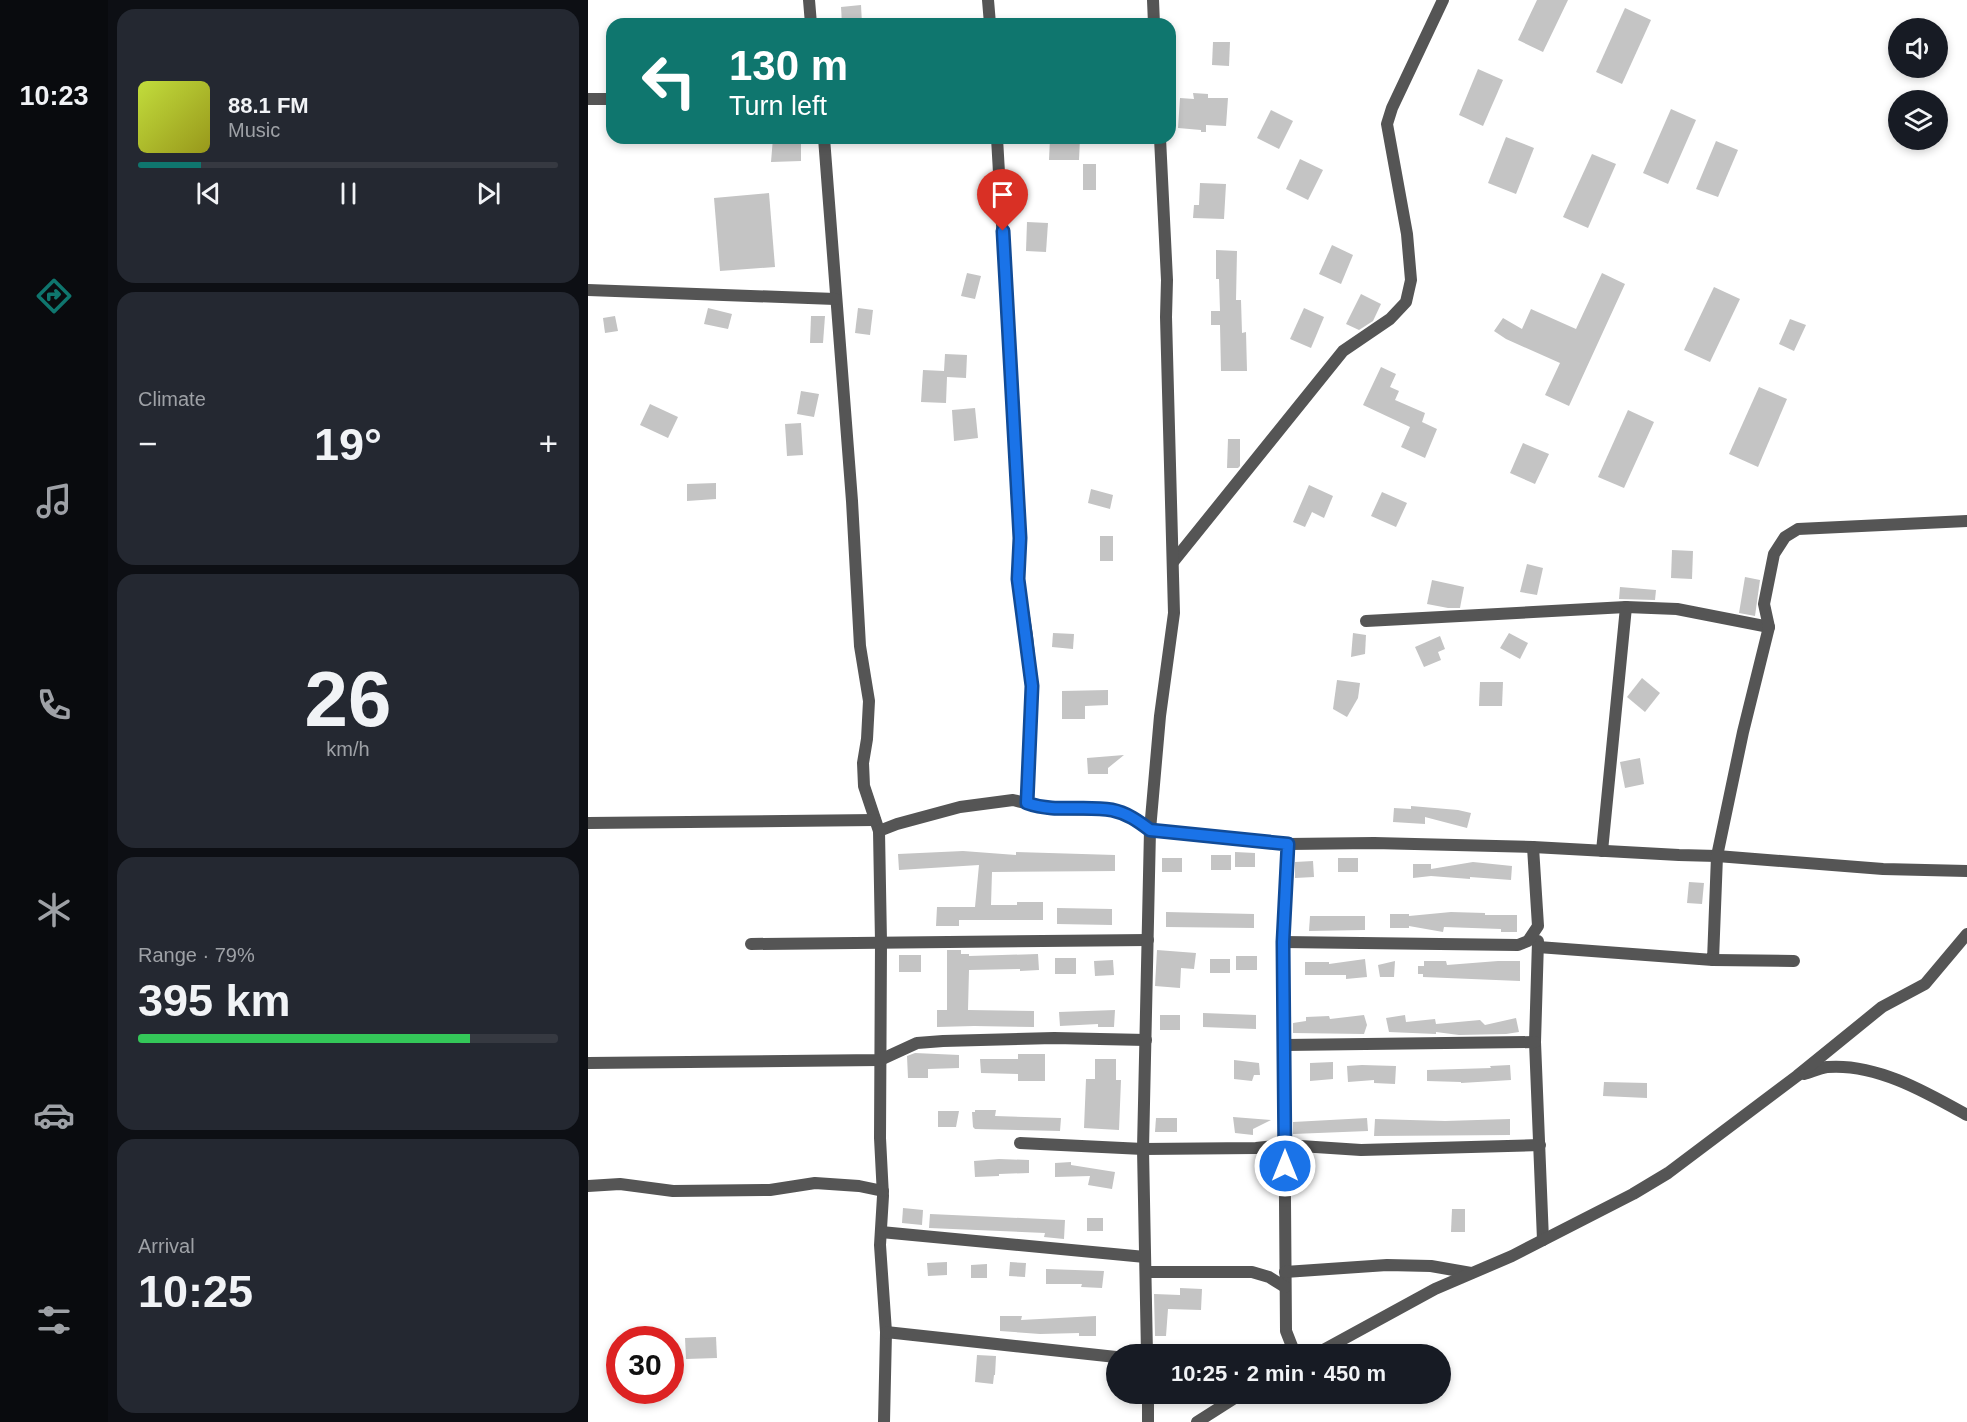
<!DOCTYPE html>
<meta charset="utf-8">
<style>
body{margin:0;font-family:Arial,sans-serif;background:#242831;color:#f1f3f6;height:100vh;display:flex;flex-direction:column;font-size:22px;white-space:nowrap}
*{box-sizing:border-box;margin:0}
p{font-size:20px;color:#9ea1a6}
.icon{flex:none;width:33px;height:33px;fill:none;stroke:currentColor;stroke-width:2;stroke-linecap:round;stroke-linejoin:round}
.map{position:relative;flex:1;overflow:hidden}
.panel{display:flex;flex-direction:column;gap:9px;padding:9px;background:#0d0f14;width:480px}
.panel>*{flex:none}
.banner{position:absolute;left:18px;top:18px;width:570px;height:126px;border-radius:18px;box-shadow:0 3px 9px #0003;background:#0f766e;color:#fff;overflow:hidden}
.buttons{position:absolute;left:1300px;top:18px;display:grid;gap:12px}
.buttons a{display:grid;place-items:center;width:60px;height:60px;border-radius:50%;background:#171b24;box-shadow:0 3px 9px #0003;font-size:30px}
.speed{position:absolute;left:18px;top:1326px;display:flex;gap:12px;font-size:30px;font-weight:700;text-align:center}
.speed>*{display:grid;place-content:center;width:78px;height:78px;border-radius:50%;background:#171b24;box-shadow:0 3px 9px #0003;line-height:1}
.speed .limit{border:9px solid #d22;background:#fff;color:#111}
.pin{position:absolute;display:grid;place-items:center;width:51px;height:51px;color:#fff;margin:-62px -26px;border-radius:50% 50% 50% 0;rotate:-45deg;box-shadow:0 0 6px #0007}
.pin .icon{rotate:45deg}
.me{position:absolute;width:66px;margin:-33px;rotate:0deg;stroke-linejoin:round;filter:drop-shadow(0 0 4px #0008)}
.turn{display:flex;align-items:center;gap:21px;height:126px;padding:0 24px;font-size:27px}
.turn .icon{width:78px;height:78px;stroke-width:2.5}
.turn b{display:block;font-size:42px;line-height:51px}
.big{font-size:45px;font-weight:700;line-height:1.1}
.panel .widget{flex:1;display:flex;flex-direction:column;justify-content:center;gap:9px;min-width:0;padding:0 21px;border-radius:18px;background:#242831}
.panel .dial{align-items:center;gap:0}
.dial b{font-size:78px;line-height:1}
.song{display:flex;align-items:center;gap:18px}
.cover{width:72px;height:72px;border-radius:9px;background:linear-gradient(135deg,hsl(70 70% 55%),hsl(60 70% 35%))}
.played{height:6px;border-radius:3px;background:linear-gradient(90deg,#0f766e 15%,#363941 15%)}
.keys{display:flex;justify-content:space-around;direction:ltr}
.heat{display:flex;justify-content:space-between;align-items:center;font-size:33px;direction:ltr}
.charge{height:9px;border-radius:4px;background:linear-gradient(90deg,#34c759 79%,#363941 0)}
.trip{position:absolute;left:518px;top:1344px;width:345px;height:60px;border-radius:30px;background:#171b24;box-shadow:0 3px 9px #0003;font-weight:700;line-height:60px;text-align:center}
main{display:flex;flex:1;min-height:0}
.dock{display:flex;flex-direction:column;width:108px;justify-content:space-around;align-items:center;background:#090b0e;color:#9ea1a6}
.dock .icon{width:42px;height:42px}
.dock .active{color:#0f766e}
.dock b{font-size:27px;color:#f1f3f6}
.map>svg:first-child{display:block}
.building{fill:#c4c4c4}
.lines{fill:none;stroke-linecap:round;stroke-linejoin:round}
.minor{stroke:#555;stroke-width:12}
.route-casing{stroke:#114b97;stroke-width:15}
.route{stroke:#1a73e8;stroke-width:10}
</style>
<main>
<nav class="dock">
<b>10:23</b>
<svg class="icon active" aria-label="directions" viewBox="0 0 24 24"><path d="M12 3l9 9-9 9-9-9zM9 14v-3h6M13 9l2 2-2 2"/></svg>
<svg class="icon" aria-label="music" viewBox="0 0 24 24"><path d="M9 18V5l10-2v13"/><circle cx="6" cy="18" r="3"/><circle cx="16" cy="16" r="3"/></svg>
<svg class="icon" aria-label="phone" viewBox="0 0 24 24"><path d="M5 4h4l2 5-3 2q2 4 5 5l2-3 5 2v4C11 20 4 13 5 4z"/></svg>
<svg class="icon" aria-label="climate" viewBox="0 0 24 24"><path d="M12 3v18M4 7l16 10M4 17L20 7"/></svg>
<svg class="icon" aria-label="car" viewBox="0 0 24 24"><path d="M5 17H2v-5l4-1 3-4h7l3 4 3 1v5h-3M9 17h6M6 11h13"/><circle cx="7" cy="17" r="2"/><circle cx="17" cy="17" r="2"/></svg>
<svg class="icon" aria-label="filters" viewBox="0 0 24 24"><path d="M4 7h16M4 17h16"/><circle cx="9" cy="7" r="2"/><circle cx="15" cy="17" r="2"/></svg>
</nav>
<section class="panel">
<div class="widget">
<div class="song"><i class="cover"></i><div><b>88.1 FM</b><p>Music</p></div></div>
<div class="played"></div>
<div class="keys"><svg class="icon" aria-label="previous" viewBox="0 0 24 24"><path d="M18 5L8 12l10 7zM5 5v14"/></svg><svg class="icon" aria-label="pause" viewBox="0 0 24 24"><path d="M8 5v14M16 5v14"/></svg><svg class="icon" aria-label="next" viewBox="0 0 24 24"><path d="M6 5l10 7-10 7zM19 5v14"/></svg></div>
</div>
<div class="widget"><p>Climate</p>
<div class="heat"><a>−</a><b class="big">19°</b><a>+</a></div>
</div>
<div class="widget dial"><b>26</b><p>km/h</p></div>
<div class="widget"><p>Range · 79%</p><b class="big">395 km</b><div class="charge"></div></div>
<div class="widget"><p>Arrival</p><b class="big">10:25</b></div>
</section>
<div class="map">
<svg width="1379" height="1422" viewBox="0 0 1379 1422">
<rect width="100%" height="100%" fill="#fff"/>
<g class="building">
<path d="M949 0H980L955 52 930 40Z"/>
<path d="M273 5 274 24H254L253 7Z"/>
<path d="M1037 8 1063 20 1034 84 1008 72Z"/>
<path d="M625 42H642L641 66 624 65Z"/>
<path d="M890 69 915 80 895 126 871 115Z"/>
<path d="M605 93 620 94V98H640L638 126 618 125V132H613V130L590 128 592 98 606 99Z"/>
<path d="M1083 109 1108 120 1080 184 1055 173Z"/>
<path d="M683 110 705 121 691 149 669 138Z"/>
<path d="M918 137 946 148 928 194 900 183Z"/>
<path d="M185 138H213V161L183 162Z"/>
<path d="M462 138H492L491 160H461Z"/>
<path d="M1128 141 1150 150 1130 197 1108 189Z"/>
<path d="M1004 154 1028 164 1000 228 975 217Z"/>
<path d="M712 159 735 170 720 200 698 189Z"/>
<rect x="495" y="164" width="13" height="26"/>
<path d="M612 183 638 184 636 219 605 218 606 205H611Z"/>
<path d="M181 193 187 267 132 271 126 198Z"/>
<path d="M439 222 460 223 458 252 438 251Z"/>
<path d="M744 245 765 255 753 284 731 274Z"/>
<path d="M628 250 649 251 648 300H653L654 333 658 332 659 371H633L632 325H623V311H632L631 279H628Z"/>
<path d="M379 273 393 276 387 299 373 296Z"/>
<path d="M1014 273 1037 284 981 406 957 395 972 363 918 339 906 331 915 318 934 329 943 309 988 329Z"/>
<path d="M1126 287 1152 299 1122 362 1096 350Z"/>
<path d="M773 294 793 304 785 321 771 330 758 324Z"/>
<path d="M120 308 144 314 140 329 116 324Z"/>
<path d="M270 308 285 310 282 335 267 333Z"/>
<path d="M716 308 736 317 723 348 702 339Z"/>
<path d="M27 316 30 331 17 333 15 318Z"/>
<path d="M223 316H237L235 343H222Z"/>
<path d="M1202 319 1218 325 1206 351 1191 344Z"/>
<path d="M357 354 379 355 378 378 359 377 358 403 333 402 335 370 356 371Z"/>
<path d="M793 367 808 374 802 387 811 391 807 400 837 413 834 422 849 429 837 458 813 447 822 427 775 405Z"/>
<path d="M1171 387 1199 399 1170 467 1141 454Z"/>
<path d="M213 391 231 394 226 417 209 414Z"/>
<path d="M62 404 90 417 80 438 52 425Z"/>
<path d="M387 408 390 438 366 441 364 410Z"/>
<path d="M1040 410 1066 422 1036 488 1010 477Z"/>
<path d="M213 423 215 455 199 456 197 424Z"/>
<path d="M640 439H652V466L650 468H639Z"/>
<path d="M935 443 961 454 947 484 922 473Z"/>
<path d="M128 483V499L99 501V484Z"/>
<path d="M721 485 745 496 736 518 724 512 717 527 705 522Z"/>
<path d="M503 489 525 495 522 509 500 503Z"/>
<path d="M794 492 819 503 808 527 783 516Z"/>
<rect x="512" y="536" width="13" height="25"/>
<path d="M1084 550 1105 551 1104 579 1083 578Z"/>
<path d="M939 564 955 568 949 595 932 592Z"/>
<path d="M1157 577 1172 580 1167 616 1151 613Z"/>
<path d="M844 580 876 587 872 608H860L839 604Z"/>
<path d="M1032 587 1068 590 1067 600 1031 599Z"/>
<path d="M465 633 486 634 485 649 464 647Z"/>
<path d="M765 633 778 635 777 654 763 657Z"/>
<path d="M921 633 940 643 932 659 912 648Z"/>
<path d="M852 636 857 649 850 652 853 660 836 667 827 647Z"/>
<path d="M1054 678 1072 693 1057 712 1039 697Z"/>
<path d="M749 680 772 683 770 698 759 717 745 709Z"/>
<path d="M892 682H915L914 706H891Z"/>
<path d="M520 690V705L497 706V719H474V691Z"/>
<path d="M536 755 520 768V774H500L499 758Z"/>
<path d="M1052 758 1056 784 1037 788 1032 762Z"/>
<path d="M823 806 870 810 883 813 879 828 837 817V824L805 822 806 808 823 809Z"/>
<path d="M375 851 428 855V852L527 855V871L404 872 403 905H429V902H455V920H371V926H348L349 907H387L391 865 311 870 310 854Z"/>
<path d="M647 852 667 853V867H647Z"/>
<rect x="623" y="855" width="20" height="15"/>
<rect x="574" y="858" width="20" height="14"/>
<rect x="750" y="858" width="20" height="14"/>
<path d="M725 861 726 877 707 878V862Z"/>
<path d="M885 862 924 866 923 880 882 877V879L843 876 825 878V864H843V869Z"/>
<path d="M1101 882 1116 883 1114 904 1099 903Z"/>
<path d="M469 908 524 909V925L469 924Z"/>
<path d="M578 912 666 914V928L578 927Z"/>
<path d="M863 912 897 913V915H929V932H913V929L856 927 855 932 821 926V928H802V914H821V916Z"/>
<path d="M722 916H777V930L721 931Z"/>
<path d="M359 950H373V954H381V956L450 954 451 970 432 971V969L381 970 380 1010 446 1011V1027L386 1026 349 1027V1010H359Z"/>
<path d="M569 950 608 953 606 969 593 968 592 988 567 986Z"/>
<rect x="311" y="955" width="22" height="17"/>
<rect x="648" y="956" width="21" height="14"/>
<rect x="467" y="958" width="21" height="16"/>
<rect x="622" y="959" width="20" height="14"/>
<path d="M777 959 779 977 758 979V975H717V962H741V964Z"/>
<path d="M525 960 526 975 507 976 506 961Z"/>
<path d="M807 961 806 977H792L790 965Z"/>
<path d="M836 961H858L859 965 910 961H932V981L835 977V974H830V966H836Z"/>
<path d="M527 1010 526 1027H510V1024L472 1026 471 1012Z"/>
<path d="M615 1013 668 1015V1029L615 1027Z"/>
<rect x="572" y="1015" width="20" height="15"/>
<path d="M776 1015 779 1025 776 1034 705 1033V1023L718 1021V1017L741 1016 742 1019Z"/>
<path d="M817 1015 818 1022 847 1019 848 1024 892 1020 897 1025 928 1018 931 1032 918 1034 871 1035 848 1032V1034L801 1032 798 1018Z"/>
<path d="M327 1053 371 1055V1068L340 1069V1078H320L319 1056Z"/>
<path d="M430 1054H457V1081H430V1074L393 1073 392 1059H430Z"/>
<path d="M507 1059H528V1080H533L531 1130 496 1128 498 1079H507Z"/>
<path d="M646 1060 671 1063 672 1075H666L664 1081 646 1079Z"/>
<path d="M745 1062V1079L722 1081V1063Z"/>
<path d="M774 1065 808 1066 807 1084 786 1083V1080L760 1082 759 1066Z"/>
<path d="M922 1065 923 1080 873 1083V1082L839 1081V1070L903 1068 902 1066Z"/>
<path d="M1016 1082 1059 1083V1098L1015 1096Z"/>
<path d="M387 1110H408L407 1116 473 1118 472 1131 387 1129 385 1127 384 1112H387Z"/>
<path d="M350 1111H371L368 1127H350Z"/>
<path d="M645 1117 683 1120 665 1129V1135L647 1133Z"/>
<path d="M568 1118H589V1132H567Z"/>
<path d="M779 1118 780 1131 705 1134V1122Z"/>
<path d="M787 1119 857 1121 922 1119V1135L786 1136Z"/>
<path d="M411 1159 441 1160V1173L411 1174V1176L387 1177 386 1161Z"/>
<path d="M483 1162V1165L527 1172 524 1189 500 1185 502 1176 467 1177V1163Z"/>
<path d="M315 1208 335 1210 334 1225 314 1223Z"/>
<path d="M864 1209H877V1232H863Z"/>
<path d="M342 1214 477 1220 476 1239 456 1237 457 1233 341 1228Z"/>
<rect x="499" y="1218" width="16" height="13"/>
<path d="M359 1262V1275L340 1276 339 1263Z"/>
<path d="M422 1262 438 1263 437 1277 421 1276Z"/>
<path d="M399 1264V1278H383V1265Z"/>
<path d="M458 1269 516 1271 514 1288 493 1287 494 1284H458Z"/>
<path d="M592 1288 614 1289 613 1310 580 1309 578 1336H567L566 1294 592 1295Z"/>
<path d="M412 1316H434L433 1320 508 1316V1336H491V1333L452 1334 412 1331Z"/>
<path d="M128 1337 129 1358 98 1359 97 1338Z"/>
<path d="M389 1355 408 1356 407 1375H406L405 1384 387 1382Z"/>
</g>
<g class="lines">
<g class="minor">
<path d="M221 0 223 24"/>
<path d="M400 0 402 24"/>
<path d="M565 0 566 24"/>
<path d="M0 99H24"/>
<path d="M236 138 264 501 272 646 281 701 279 739 275 763 276 786 291 831 293 942 292 1138 295 1196 292 1245 298 1332 296 1422"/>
<path d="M409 138 432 538 430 579 439 636 444 686 439 803"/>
<path d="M0 290 247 299"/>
<path d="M585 562 755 351 802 319 818 302 823 280 819 234 799 124 804 108 855 0"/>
<path d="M778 621 1038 607 1089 609 1181 627"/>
<path d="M0 823 287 820"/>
<path d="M291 831 309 824 372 807 425 800 462 809 525 810 544 817 562 830 700 844 786 843 945 847 1091 855 1129 856 1295 869 1379 871"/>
<path d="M700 844 695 942 698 1331 707 1354"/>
<path d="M1014 851 1038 607"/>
<path d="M950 941 947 1042 955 1240"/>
<path d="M695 942 930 945 940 941 950 926 945 847"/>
<path d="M163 944 560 940"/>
<path d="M950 947 1125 960 1129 856 1155 732 1181 627 1176 604 1186 554 1197 537 1210 529 1379 521"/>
<path d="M1125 960 1206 961"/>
<path d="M697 1045 947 1042"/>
<path d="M0 1063 292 1060 329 1043 355 1041 466 1038 558 1040"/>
<path d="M1216 1074C1223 1072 1232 1068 1239 1067 1288 1063 1338 1092 1379 1115"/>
<path d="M432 1143 555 1149 668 1148 697 1145 773 1150 952 1145"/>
<path d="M0 1186 32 1184 85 1191 182 1190 227 1183 271 1186 295 1191"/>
<path d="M293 1232 557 1257"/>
<path d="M558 1272H664L681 1277 697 1287"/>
<path d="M697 1272 799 1265 843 1266 883 1273"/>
<path d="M298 1332 528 1357"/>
<path d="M559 1354 555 1149 562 830 572 716 586 613 578 317 579 280 572 138"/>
<path d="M728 1354 847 1289 924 1256 1045 1194 1080 1173 1209 1076 1294 1007 1337 984 1379 934"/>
<path d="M560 1394V1422"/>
<path d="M609 1422 653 1394"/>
</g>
</g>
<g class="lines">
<g class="route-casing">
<path id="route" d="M415 231 432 538 430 579 444 686 439 803C467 813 496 805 524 810 539 813 550 821 562 830L700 844 695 942 697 1166"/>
</g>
<use href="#route" class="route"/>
</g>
</svg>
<div class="buttons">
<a><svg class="icon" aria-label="sound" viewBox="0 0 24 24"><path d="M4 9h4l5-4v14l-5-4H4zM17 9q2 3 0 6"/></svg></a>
<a><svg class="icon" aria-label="layers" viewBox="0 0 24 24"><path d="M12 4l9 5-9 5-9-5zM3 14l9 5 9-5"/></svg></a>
</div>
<div class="speed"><div class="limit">30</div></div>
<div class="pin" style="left:415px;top:231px;background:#d93025"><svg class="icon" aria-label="arrive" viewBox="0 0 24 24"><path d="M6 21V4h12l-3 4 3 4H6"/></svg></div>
<svg class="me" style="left:697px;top:1166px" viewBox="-20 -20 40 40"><circle r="17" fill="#1a73e8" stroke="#fff" stroke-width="3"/><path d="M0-11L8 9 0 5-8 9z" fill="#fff"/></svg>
<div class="trip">10:25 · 2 min · 450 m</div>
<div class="banner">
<div class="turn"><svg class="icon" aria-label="left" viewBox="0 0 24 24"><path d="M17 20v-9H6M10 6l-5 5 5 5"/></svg><div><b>130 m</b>Turn left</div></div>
</div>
</div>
</main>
